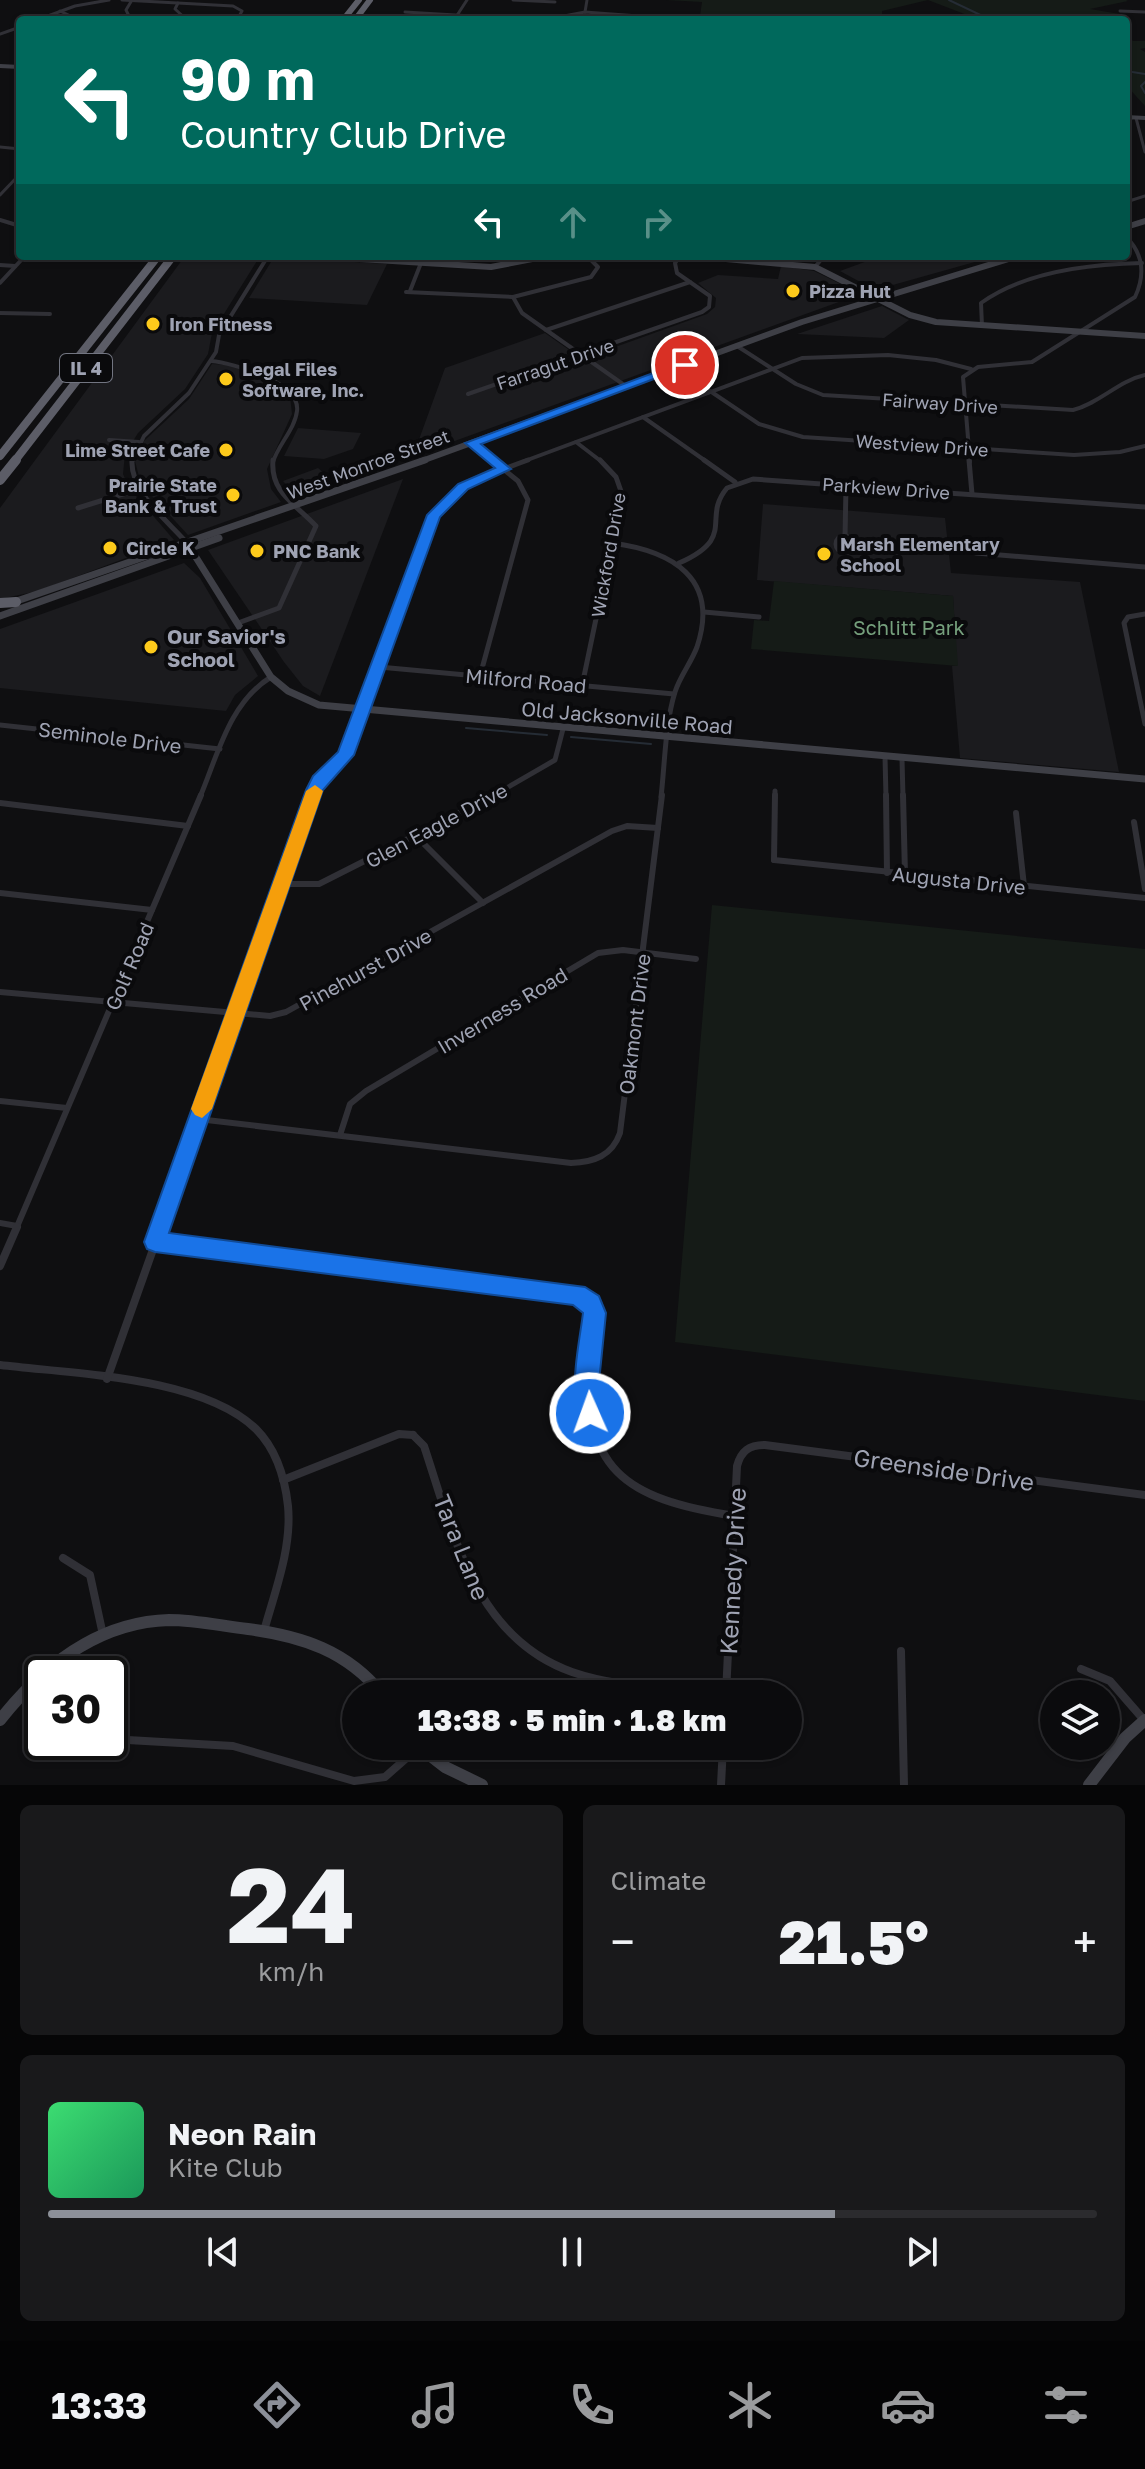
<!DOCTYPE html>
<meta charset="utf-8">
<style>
body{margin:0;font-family:"Golos Text",sans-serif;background:#19191b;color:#f1f3f6;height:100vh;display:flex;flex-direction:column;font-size:30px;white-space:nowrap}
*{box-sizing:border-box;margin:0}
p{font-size:26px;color:#9a9b9d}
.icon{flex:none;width:44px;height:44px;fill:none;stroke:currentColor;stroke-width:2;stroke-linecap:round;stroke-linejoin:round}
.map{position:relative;height:1785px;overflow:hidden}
.panel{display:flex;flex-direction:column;gap:20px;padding:20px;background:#060607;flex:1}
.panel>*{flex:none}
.top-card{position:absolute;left:16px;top:16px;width:1114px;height:244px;border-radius:8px;box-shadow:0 2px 6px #0004,0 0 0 2px #2b2b2e;background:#00695c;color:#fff;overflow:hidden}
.buttons{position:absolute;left:1040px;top:1680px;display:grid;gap:16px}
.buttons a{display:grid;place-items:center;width:80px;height:80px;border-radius:50%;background:#0b0b0d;box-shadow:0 2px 6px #0004,0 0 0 2px #2b2b2e;font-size:40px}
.speed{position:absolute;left:24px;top:1656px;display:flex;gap:16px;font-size:40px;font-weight:700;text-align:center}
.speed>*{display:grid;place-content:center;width:104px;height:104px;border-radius:50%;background:#0b0b0d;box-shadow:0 2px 6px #0004,0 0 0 2px #2b2b2e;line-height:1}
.speed .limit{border:4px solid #111;border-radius:12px;background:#fff;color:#111}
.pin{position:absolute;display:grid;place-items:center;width:68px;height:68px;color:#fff;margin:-34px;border:4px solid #fff;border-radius:50%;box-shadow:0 2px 8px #0007}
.me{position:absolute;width:88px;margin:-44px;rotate:358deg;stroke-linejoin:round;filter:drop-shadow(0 0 6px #0008)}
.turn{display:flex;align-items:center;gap:28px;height:168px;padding:0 32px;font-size:36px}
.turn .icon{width:104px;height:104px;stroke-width:2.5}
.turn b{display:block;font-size:56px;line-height:68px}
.lanes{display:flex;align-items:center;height:76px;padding:0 32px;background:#0003;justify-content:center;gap:40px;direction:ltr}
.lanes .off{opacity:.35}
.big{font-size:60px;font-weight:800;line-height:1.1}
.panel .widget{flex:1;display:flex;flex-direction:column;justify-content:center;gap:12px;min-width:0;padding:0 28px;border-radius:12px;background:#19191b}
.panel .dial{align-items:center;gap:0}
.dial b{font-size:104px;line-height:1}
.song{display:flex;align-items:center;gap:24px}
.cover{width:96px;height:96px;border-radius:12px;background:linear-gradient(135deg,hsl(140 70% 55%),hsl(150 70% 35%))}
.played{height:8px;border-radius:4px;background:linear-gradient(90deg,#8c9099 75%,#2b2b2e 75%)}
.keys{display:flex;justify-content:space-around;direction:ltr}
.heat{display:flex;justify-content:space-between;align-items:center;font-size:44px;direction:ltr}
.panel .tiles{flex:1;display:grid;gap:20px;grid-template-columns:1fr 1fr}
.widget:last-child{grid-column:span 2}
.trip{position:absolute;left:342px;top:1680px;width:460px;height:80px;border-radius:40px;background:#0b0b0d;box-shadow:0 2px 6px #0004,0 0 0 2px #2b2b2e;font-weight:800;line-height:80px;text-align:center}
.menu{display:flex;height:128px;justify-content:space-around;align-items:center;background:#040405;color:#9a9b9d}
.menu .icon{width:56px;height:56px}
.menu .current{color:#8c9099}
.menu b{font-size:36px;color:#f1f3f6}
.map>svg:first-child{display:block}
.built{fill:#1b1b1e}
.green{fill:#151b17}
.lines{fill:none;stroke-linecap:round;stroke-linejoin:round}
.stream{stroke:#252c35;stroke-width:2}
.street-far4{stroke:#303036;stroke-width:3}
.street-far3{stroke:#303036;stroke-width:4}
.street-far2{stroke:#303036;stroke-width:5}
.street-far1{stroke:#303036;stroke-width:6}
.street{stroke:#303036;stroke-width:8}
.secondary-far3{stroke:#3e3f46;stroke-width:4}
.secondary-far2{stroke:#3e3f46;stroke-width:6}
.secondary-far1{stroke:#3e3f46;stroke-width:7}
.secondary{stroke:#3e3f46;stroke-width:12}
.highway-far2{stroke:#5c5d67;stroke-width:6}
.highway-far1{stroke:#5c5d67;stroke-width:8}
.highway{stroke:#5c5d67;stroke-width:10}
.route{fill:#1a73e8;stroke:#114b97;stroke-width:2}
.slow{fill:#f59e0b}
.poi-dot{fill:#fdca1b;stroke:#0a0a0c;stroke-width:3}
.labels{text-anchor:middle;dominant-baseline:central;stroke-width:8;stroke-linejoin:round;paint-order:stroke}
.far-poi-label{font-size:18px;font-weight:bold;fill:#9fa3b3;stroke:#0a0a0c;text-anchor:start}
.far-street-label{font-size:18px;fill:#9fa3b3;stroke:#0a0a0c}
.shield{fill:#0a0a0c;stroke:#727581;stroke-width:2}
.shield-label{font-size:18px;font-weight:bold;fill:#9fa3b3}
.park-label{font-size:20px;fill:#759f7c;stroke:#0a0a0c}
.poi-label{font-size:20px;font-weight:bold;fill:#9fa3b3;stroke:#0a0a0c;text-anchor:start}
.street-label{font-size:20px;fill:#9fa3b3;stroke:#0a0a0c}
.near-street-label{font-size:24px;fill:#9fa3b3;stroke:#0a0a0c}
</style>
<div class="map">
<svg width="1145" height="1785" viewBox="0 0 1145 1785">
<rect width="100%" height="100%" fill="#0f0f11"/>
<g class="built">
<path d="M185 256H260L212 333 208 354 185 389 138 433 125 454 123 474 129 488 174 540 38 591 0 599V508Z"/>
<path d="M881 256H996L875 290 840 271Z"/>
<path d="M274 257 387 264 367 305 249 298Z"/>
<path d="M781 266 814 271 861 294 413 456 445 368 545 333 582 359 707 314 715 307 716 298 698 283 718 275 778 279Z"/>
<path d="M882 306 909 320 884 338 797 334Z"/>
<path d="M212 364 231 365 279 387 290 396 292 414 267 469 271 489 281 502 188 535 141 484 135 461 144 441 189 399Z"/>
<path d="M298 428 361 433 353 449 324 459 284 456Z"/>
<path d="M318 468 334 482 297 496 283 481Z"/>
<path d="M403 479 320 696 303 686 284 662 208 550Z"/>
<path d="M763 504 945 518 951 573 1080 582 1119 772 960 758 952 666H957L953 596 757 580Z"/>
<path d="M184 563 200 578 258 676 235 695 226 711 0 688V629Z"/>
</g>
<g class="green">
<path d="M666 0H928L882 11V20H728L700 16 702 2Z"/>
<path d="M928 0H1126L1128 1 1090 9 1120 14 1113 20H980Z"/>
<path d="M1126 34 1133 41H1145V48L1140 49 1145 52V106L1126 85Z"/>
<path d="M774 581 953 596 958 666 751 649 754 620 769 621Z"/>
<path d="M712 905 1145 949V1401L675 1342Z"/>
</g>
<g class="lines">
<g class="stream">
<path d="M949 0 991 20"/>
<path d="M1126 71 1145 74"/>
<path d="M1145 82 1141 86 1145 93"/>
<path d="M466 728 547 735"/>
<path d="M571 737 651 744"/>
</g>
<g class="street-far4">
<path d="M122 0 233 6 242 11 237 20"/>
<path d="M513 0 555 2"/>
<path d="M178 3 175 9 187 20"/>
<path d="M60 11 79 20"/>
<path d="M1120 11 1145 12"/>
<path d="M405 12 541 20"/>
<path d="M585 12 587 0"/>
<path d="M37 20 75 6 109 0"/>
<path d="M131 20 126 10 132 0"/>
<path d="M454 20 467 0"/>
<path d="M543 20 585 12 692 20"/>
<path d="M0 34 20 27"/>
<path d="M1126 109 1132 118"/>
<path d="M1136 118 1145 152"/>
<path d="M0 147 20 149"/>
<path d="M0 195 20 174"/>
<path d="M1126 202 1145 196"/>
</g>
<g class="street-far3">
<path d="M1126 202 1131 200"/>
<path d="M0 220 20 226"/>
<path d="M0 265 15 266"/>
<path d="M815 267 824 256"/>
<path d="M0 283 25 256"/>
<path d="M410 291 421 263"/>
<path d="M406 292 513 297 591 277 598 267 587 256"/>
<path d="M513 297 522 313 627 387"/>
<path d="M0 313 50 314"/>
<path d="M982 326 981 303C1024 272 1090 264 1142 263"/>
<path d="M546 330 690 282"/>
<path d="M737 346 796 384 823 395 1073 410C1100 403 1118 381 1145 375"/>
<path d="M211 361C233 363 301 382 297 411 295 429 278 445 273 462"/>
<path d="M710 391 759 424 803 437 1074 455 1120 452 1145 446"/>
<path d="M468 394 702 312 709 307 710 296 677 273 675 263 680 256"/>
<path d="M643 417 707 462"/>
<path d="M109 440 139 442"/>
<path d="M576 442 602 462"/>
<path d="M472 443 495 462"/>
<path d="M132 462 144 436 189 393 216 352 219 335 268 256"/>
<path d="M522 462 802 358 888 355 936 360 971 369"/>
<path d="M970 462 963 377 978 367 1032 362 1135 297C1145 276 1144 254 1126 237"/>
</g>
<g class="street-far2">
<path d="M132 460C130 492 167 520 187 543"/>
<path d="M704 460 735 482"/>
<path d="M969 460 972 494"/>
<path d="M78 508 139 489"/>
<circle cx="844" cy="544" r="8"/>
<path d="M845 538 846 486"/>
<path d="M612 543C672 551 720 578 697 647 691 663 680 676 675 692 665 724 665 763 661 797"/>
<path d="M976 553 1145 567"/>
<path d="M679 563C738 537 701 519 727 488L753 479 1145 507"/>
<path d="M704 612 759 617"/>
<path d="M1145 614 1128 617 1124 623 1145 724"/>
<path d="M238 623 279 608 316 526C296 504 270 493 273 460"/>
<path d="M379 667 674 694"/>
<path d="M480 676 528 500 518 481 492 460"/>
<path d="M582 686 622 494 616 477 600 460"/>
<path d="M0 725 220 749"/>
<path d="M885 757 886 797"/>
<path d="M902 759 903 797"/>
<path d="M200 797C218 754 230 702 271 677"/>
<path d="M313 797 319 781 346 755 431 521C456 486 489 474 528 460"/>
<path d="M491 797 555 760 563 729"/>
<path d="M775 797V791"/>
</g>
<g class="street-far1">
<path d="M886 795 887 873"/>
<path d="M903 795 905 874"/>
<path d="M0 803 188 826"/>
<path d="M1016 813 1024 886"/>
<path d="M1134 822 1145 889"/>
<path d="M416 836 483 903"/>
<path d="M774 860 1145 898"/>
<path d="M774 860 775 795"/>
<path d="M282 884H319L495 795"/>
<path d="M0 893 152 910"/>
<path d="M0 992 270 1016 286 1012 612 831 627 826 658 828"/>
<path d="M0 1101 67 1108"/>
<path d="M198 1119 571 1163C594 1162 612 1156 620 1133L662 795"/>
<path d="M340 1135 350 1104 366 1091 598 953 623 950 696 959"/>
<path d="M0 1223 17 1226"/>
<path d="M16 1229 201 795"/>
<path d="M160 1229 313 795"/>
</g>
<g class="street">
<path d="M155 1242 586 1298C599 1314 593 1332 591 1351 579 1470 625 1499 735 1516"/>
<path d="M0 1266 17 1227"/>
<path d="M0 1365C73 1374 201 1376 256 1429 276 1449 285 1479 288 1506 292 1548 275 1591 264 1631"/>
<path d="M107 1379 161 1227"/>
<path d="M413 1435 424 1446C453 1533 475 1638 572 1672 615 1687 666 1688 711 1694"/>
<path d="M283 1480 399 1434 413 1435"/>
<path d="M63 1558 90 1575 103 1635"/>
<path d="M901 1651 904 1785"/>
<path d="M1081 1669 1110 1681 1144 1720"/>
<path d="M726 1694 737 1466C741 1451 749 1445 765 1445L1145 1495"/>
<path d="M110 1739 233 1746 354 1781 385 1777 419 1747"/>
<path d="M721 1785 723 1746"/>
</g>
<g class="secondary-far3">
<path d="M0 66 20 67"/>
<path d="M1126 117 1145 118"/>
</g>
<g class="secondary-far2">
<path d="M1126 227 1145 221"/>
<path d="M310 256 491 267 548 256"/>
<path d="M693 256 815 267 910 315 936 322 1145 336"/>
<path d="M419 462 802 322 1018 256"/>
</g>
<g class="secondary-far1">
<path d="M187 543 271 677 288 691 319 705 1145 779"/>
<path d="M11 603 425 460"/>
<path d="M0 616 219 538"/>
</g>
<g class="secondary">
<path d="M0 1720C42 1667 98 1622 169 1620 195 1620 222 1626 248 1629 302 1636 347 1651 382 1694"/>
<path d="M418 1746 445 1767 482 1785"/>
<path d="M1089 1785 1125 1738 1145 1720"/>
</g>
<g class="highway-far2">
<path d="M343 20 359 0"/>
<path d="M355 20 370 0"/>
</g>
<g class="highway-far1">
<path d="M0 456 158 256"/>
<path d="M14 462 173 256"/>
</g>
<g class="highway">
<path d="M0 480 16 460"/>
<path d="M0 603 16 602"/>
</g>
</g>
<path class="route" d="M680 363 691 365 481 444 511 469 468 489 440 517 354 755 323 790 169 1233 585 1287 599 1296 606 1313 599 1382 602 1413 598 1422 590 1425 581 1422C568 1389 579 1346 583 1313L573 1305 155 1252 147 1249 144 1242 306 790 313 776 338 752 427 515 458 484 495 468 465 443Z"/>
<path class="slow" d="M315 785 323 791 212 1109 202 1118 195 1115 191 1109 306 791Z"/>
<g class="poi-dot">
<circle cx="793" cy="291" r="8"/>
<circle cx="153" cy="324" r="8"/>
<circle cx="226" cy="379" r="8"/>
<circle cx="226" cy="450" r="8"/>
<circle cx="233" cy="495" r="8"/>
<circle cx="110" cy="548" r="8"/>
<circle cx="257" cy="551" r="8"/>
<circle cx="824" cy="554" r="8"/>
<circle cx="151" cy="647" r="8"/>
</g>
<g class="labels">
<g class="far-poi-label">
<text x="809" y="291">Pizza Hut</text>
<text x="169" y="324">Iron Fitness</text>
<text x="242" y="369">Legal Files<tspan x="242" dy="21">Software, Inc.</tspan></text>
<text x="210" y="450" text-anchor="end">Lime Street Cafe</text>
<text x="217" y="485" text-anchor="end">Prairie State<tspan x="217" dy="21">Bank &amp; Trust</tspan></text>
<text x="840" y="544">Marsh Elementary<tspan x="840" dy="21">School</tspan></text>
<text x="126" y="548">Circle K</text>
<text x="273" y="551">PNC Bank</text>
</g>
<g class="far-street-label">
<text transform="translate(555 364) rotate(-19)">Farragut Drive</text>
<text transform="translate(940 403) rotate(4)">Fairway Drive</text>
<text transform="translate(922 445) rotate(4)">Westview Drive</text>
<text transform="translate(368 464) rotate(-20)">West Monroe Street</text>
<text transform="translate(886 488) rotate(4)">Parkview Drive</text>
<text transform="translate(608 555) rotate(-80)">Wickford Drive</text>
</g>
<rect class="shield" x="60" y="354" width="52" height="28" rx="6"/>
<g class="shield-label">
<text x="86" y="368">IL 4</text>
</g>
<g class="park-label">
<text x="909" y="627">Schlitt Park</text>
</g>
<g class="poi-label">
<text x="167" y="636">Our Savior's<tspan x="167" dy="23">School</tspan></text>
</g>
<g class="street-label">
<text transform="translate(526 680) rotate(5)">Milford Road</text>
<text transform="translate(627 717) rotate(5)">Old Jacksonville Road</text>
<text transform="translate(110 737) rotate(7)">Seminole Drive</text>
<text transform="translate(436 825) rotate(-28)">Glen Eagle Drive</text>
<text transform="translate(959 880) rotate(6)">Augusta Drive</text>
<text transform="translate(129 966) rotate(-67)">Golf Road</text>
<text transform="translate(365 969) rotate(-29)">Pinehurst Drive</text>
<text transform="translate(502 1010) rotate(-31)">Inverness Road</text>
<text transform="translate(634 1024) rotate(-83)">Oakmont Drive</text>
</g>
<g class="near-street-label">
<text transform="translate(944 1469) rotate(8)">Greenside Drive</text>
<text transform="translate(462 1547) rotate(68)">Tara Lane</text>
<text transform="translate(732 1571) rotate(-87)">Kennedy Drive</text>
</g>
</g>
</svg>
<div class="buttons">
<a><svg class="icon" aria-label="layers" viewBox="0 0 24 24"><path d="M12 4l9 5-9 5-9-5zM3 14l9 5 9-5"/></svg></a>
</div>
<div class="speed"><div class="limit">30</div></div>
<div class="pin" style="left:685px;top:365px;background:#d93025"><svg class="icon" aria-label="arrive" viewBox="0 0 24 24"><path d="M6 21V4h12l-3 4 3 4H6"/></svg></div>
<svg class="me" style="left:590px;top:1413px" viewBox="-20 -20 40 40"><circle r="17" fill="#1a73e8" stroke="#fff" stroke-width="3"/><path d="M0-11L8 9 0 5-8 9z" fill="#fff"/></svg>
<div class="trip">13:38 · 5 min · 1.8 km</div>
<div class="top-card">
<div class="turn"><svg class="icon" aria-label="left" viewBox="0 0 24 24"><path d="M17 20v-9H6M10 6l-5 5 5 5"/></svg><div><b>90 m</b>Country Club Drive</div></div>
<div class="lanes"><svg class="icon" aria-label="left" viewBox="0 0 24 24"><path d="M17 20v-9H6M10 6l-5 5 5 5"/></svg><svg class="icon off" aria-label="ahead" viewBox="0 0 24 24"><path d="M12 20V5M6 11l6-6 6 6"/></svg><svg class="icon off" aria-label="right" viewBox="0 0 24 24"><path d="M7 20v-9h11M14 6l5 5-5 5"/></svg></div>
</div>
</div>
<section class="panel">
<div class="tiles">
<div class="widget dial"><b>24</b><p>km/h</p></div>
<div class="widget"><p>Climate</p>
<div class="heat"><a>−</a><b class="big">21.5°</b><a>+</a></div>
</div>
<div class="widget">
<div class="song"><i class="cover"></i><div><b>Neon Rain</b><p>Kite Club</p></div></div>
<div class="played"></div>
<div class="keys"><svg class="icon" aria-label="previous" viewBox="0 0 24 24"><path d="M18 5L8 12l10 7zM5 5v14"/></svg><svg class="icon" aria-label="pause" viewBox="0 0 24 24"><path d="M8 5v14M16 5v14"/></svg><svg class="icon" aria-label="next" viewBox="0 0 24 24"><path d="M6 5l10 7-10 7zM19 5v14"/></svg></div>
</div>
</div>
</section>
<nav class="menu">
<b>13:33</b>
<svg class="icon current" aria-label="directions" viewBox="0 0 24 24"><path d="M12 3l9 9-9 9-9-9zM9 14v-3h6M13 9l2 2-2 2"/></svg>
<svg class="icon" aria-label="music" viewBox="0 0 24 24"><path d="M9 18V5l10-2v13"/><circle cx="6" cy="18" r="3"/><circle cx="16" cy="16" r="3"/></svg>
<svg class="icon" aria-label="phone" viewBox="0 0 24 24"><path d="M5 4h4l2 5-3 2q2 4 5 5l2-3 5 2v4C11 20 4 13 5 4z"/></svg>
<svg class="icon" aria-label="climate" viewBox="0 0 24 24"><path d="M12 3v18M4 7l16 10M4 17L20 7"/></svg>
<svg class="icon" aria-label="car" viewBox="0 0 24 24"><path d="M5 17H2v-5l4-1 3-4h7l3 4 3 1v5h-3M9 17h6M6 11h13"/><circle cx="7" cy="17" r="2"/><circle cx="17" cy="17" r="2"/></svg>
<svg class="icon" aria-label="filters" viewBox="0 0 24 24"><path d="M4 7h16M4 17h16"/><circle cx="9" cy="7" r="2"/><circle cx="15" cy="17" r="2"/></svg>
</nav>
